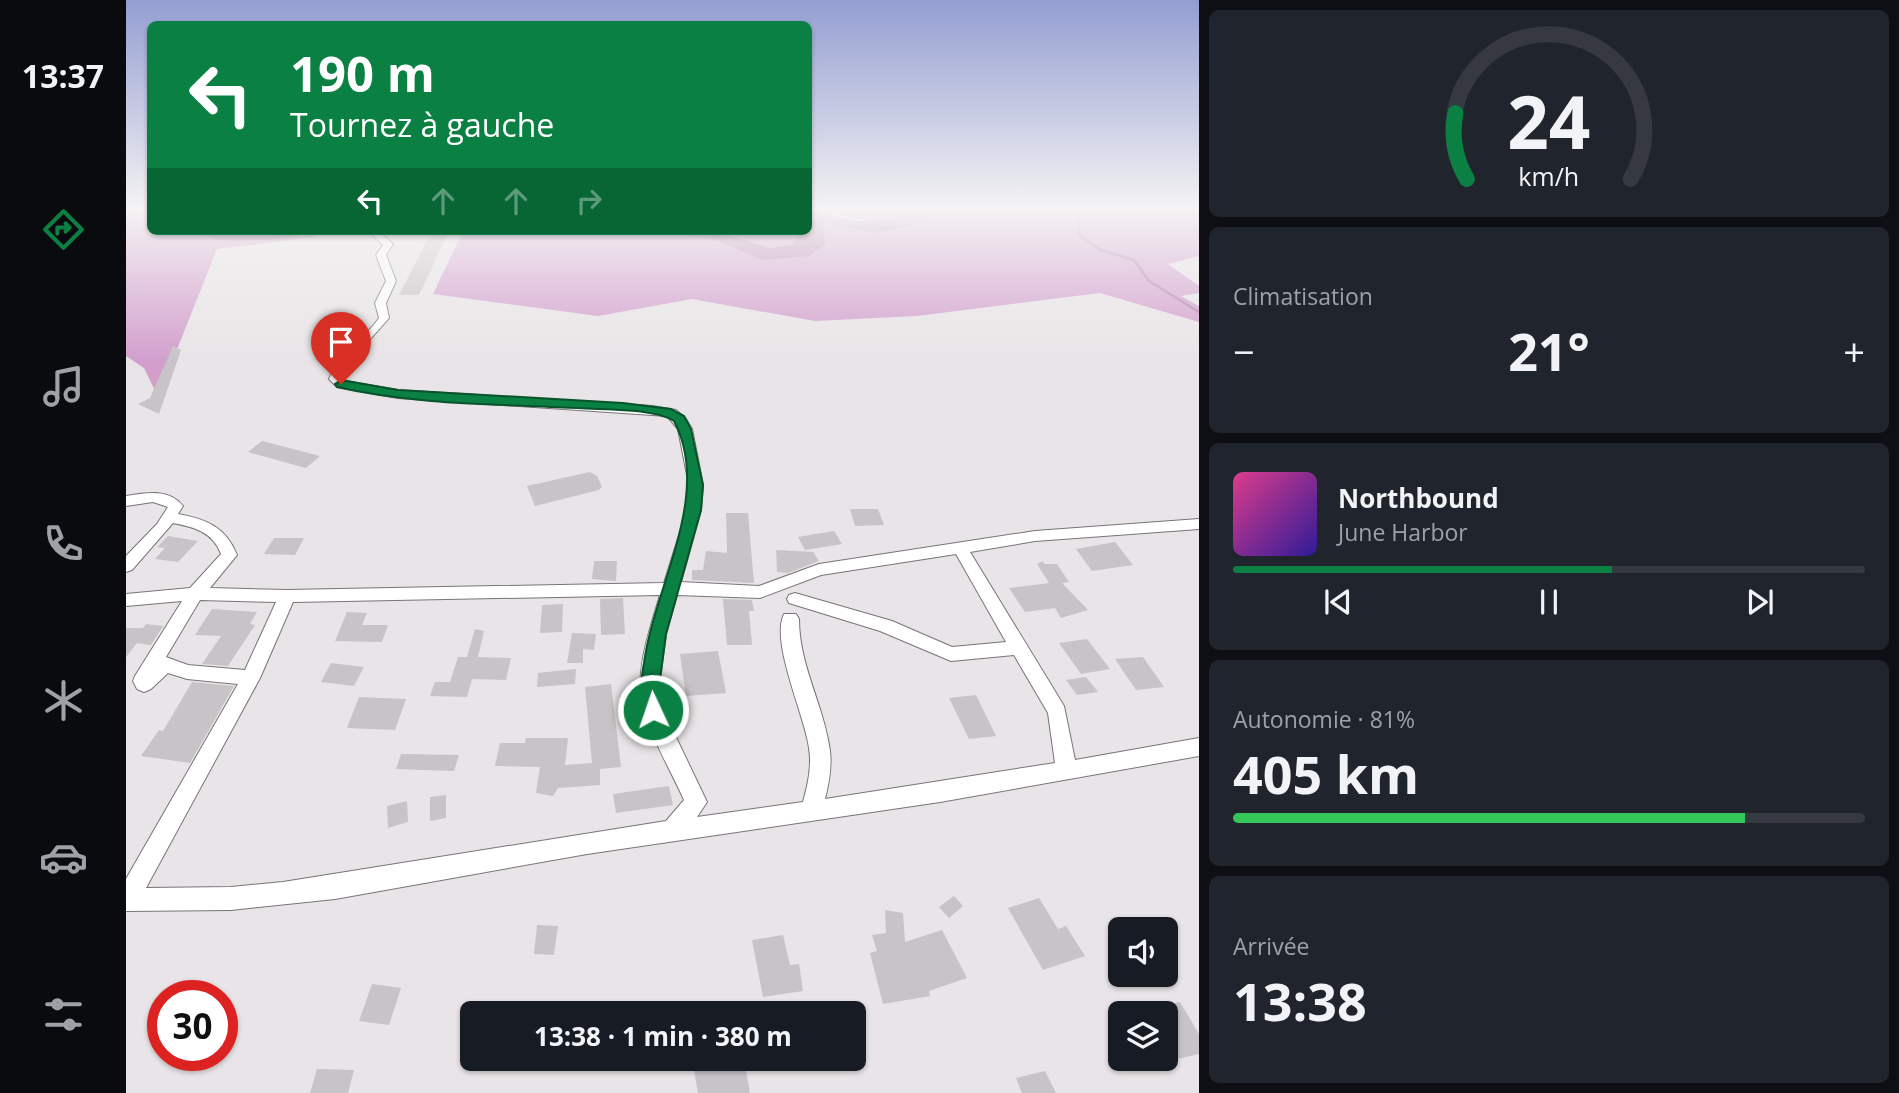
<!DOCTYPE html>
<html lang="fr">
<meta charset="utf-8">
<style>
body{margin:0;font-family:"Open Sans",sans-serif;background:#20242c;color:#f1f3f6;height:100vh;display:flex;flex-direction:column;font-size:26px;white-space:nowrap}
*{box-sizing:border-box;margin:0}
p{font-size:23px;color:#9ea1a6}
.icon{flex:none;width:38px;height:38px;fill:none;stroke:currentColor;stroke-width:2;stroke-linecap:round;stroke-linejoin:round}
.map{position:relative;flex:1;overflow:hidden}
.panel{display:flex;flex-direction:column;gap:10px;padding:10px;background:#0d0f14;width:700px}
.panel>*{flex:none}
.banner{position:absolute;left:21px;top:21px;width:665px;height:214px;border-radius:10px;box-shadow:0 2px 5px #0004;background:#0b8043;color:#fff;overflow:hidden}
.controls{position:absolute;left:982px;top:917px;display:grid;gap:14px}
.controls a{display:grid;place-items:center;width:70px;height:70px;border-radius:10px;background:#171b24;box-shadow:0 2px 5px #0004;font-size:35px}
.speed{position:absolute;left:21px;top:980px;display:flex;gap:14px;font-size:35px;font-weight:700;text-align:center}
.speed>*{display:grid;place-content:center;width:91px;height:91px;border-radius:50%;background:#171b24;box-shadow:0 2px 5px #0004;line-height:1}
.speed .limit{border:10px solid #d22;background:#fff;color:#111}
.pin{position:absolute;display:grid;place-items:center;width:60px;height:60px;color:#fff;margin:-72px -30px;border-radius:50% 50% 50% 0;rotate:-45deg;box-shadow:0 0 7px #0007}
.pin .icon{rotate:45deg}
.me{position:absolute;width:77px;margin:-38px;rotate:357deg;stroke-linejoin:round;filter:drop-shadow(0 0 5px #0008)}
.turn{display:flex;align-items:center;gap:24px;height:147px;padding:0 28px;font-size:32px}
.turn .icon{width:91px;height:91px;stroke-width:2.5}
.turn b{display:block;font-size:49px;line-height:60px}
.lanes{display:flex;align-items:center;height:66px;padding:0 28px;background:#0003;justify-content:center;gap:35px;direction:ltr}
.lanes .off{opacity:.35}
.big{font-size:52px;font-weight:700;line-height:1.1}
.panel .card{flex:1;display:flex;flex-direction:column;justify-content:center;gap:10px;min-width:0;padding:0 24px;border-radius:10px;background:#20242c}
.panel .dial{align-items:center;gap:0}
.dial svg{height:182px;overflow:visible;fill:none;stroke:#363941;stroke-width:7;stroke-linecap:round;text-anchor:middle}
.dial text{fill:#f1f3f6;stroke:none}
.song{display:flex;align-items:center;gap:21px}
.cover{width:84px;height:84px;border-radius:10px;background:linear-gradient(135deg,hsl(330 70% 55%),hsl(250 70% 35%))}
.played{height:7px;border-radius:4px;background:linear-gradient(90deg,#0b8043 60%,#363941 60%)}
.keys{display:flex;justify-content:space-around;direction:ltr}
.heat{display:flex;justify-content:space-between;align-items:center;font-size:38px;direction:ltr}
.charge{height:10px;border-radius:5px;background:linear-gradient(90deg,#34c759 81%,#363941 0)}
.trip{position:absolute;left:334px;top:1001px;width:406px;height:70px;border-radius:10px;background:#171b24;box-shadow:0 2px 5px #0004;font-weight:700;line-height:70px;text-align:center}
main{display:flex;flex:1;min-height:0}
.tab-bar{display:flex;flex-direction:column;width:126px;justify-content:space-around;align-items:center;background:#090b0e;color:#9ea1a6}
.tab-bar .icon{width:49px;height:49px}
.tab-bar .selected{color:#0b8043}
.tab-bar b{font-size:32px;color:#f1f3f6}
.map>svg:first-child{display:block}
.green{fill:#d29fcd}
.water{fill:#b37dae}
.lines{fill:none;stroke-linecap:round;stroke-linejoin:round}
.stream{stroke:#b37dae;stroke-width:2.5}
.building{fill:#c7c3c6}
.minor-casing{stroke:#787477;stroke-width:2}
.minor{fill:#fff;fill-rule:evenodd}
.route{fill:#0b8043;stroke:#07532c;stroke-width:2}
</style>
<main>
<nav class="tab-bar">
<b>13:37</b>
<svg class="icon selected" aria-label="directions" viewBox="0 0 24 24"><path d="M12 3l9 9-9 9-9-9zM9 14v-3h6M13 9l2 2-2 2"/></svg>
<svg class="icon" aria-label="music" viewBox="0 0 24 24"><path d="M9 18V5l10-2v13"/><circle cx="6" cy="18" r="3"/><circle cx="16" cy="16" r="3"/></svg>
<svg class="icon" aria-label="phone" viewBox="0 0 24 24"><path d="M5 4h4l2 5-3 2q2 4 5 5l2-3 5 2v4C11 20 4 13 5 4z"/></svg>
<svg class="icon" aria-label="climate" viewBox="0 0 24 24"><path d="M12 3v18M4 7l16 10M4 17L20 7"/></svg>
<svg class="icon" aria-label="car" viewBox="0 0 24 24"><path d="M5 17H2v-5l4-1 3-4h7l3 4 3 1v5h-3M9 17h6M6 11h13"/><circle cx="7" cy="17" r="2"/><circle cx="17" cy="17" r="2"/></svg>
<svg class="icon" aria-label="filters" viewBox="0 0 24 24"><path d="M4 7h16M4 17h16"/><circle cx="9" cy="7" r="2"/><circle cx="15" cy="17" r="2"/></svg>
</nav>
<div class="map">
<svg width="1073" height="1093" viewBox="0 0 1073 1093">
<rect width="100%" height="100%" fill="#e8e4e7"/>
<g class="green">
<path d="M0 208H24V231H75L86 240H148L207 231 187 237 91 249 32 397 18 368 0 356Z"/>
<path d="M684 208H786C756 235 717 212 684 208Z"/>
<path d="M810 208H1073V256L1042 264 1073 286V293L1055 296 1073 306V322L974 293 791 316 689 321 566 299 472 316 307 294 337 231H531L590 240 635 260 683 255 696 223 749 233 801 223Z"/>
<path d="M591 231H674L676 233 667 244 646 248Z"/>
</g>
<g class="water">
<path d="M683 208 726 221 759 220 786 208H810L801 223 749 233 697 223 699 245 683 256 635 260 590 240 531 231H591L645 248 667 244 676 233 674 231H682Z"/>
<path d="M75 231H199L148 240H86Z"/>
</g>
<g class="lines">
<path class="stream" d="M952 208 953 235 975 250 1008 260 1023 281 1073 312"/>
</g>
<g class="building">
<path d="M306 231H323L293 295H273Z"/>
<path d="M47 346 55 350 33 414 12 404 24 398Z"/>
<path d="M136 441 194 456 180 468 122 452Z"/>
<path d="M464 472 471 476 476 487 473 490 409 506 401 486Z"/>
<path d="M724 509H752L758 525 729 526Z"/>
<path d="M600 513H622L628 583 566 580V570H577L580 551 601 553Z"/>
<path d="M708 531 716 544 679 550 672 537Z"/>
<path d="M42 536 72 541 52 562 29 559 39 548 31 547Z"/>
<path d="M148 538H178L169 555 138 554Z"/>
<path d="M989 542 1007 565 966 571 950 549Z"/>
<path d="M650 550 687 552 693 561 662 573 651 572Z"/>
<path d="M468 561H491L490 581 466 579Z"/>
<path d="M916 561 919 564H931L943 582 936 583 962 610 935 618 929 608 899 612 883 588 923 583 911 564Z"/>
<path d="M497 598 499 634 475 635 474 599Z"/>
<path d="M597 599 626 600 628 611H623L626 645H601Z"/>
<path d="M437 604 436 632 414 633 416 605Z"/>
<path d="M86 609 131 612 124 624 129 625 102 666 76 664 95 636 69 635Z"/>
<path d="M221 612 241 613 236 625H262L256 642 209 641Z"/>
<path d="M20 624 37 626 25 645 11 643 0 657V628H17Z"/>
<path d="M349 629 358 631 352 657 385 658 380 680 346 679 341 697 304 696 309 682H324L332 657H341Z"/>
<path d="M446 633 470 634 468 650 457 649V663H441Z"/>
<path d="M961 639 984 669 955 674 933 643Z"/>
<path d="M592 651 600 693 560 696 554 654Z"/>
<path d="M1017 657 1038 687 1010 690 989 659Z"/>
<path d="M205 663 238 667 228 686 195 682Z"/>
<path d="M450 669 449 684 411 687 412 673Z"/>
<path d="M960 677 972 692 951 695 940 680Z"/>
<path d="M66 682 108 686 64 763 15 756 33 730 37 731Z"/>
<path d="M485 684 495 767 474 769V785L432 788 427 796 410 793 414 767 369 766 374 743H399L400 738H442L439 765 466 763 459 687Z"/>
<path d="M850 695 870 736 843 739 823 698Z"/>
<path d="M233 697 280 699 269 730 221 728Z"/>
<path d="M275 754 333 755 328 771 270 769Z"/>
<path d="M543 786 547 805 490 813 487 794Z"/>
<path d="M320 795V818L304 821V797Z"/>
<path d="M281 801 282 822 262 828 261 806Z"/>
<path d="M828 896 837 906 823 918 813 907Z"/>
<path d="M913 898 932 929 940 926 959 956 917 970 882 908Z"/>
<path d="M759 910 777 913 779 942 816 930 841 978 803 991 804 996 757 1004 744 953 751 951 746 935 760 933Z"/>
<path d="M411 925 432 926 428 955 408 954Z"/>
<path d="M657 935 664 965 673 964 677 991 637 997 626 940Z"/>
<path d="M246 984 275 988 263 1025 233 1021Z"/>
<path d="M1054 1002 1073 1034V1054L1047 1060 1040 1047V1005Z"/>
<path d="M566 1059H618L624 1093H572Z"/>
<path d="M191 1069 228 1070 222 1093H184Z"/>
<path d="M919 1071 930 1093H896L890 1078Z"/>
</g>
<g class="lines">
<g class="minor-casing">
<path id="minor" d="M242 231H252L267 244 260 255 270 281 260 303 263 318 222 364 215 378 219 381 272 390 526 406 550 410 560 419 566 429 577 485 575 510 555 582 633 586 693 564 909 531 1073 519V529L909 541 844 552 938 706 949 760 1073 738V756L814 802 461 854 209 899 105 910 0 911V879L112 684 61 679 42 673 25 689 18 692 11 689 7 681 9 676 56 601 0 606V594L64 588 95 554C87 532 68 527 47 523L6 570 0 572V556L31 524 42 507 27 502 0 506V496C20 493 43 488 57 506L52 514C80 519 100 527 111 555L84 588 161 590 538 583 561 510 563 485 552 429 541 416 272 398 211 387 203 379C213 353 238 340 253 318L249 303 260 281 250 255 257 245ZM830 554 880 642 826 647 766 621 669 593 663 595 661 599 663 603 754 631 825 661 888 655 922 713 929 763 699 799C703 783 706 767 704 751 698 705 673 666 673 619L670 614H658C644 642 679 716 683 748 686 766 682 784 677 802L571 817 581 802 537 710 534 679 540 634 551 595 634 598 695 575ZM534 595C524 629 507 675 518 711 527 741 545 771 558 800L540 821 157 882 105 887 20 888 134 678 167 602ZM74 600 150 602 119 670 62 665 40 657Z"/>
</g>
<use href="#minor" class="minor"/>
</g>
<linearGradient id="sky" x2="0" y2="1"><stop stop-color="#939ed1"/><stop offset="0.58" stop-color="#f5f3f4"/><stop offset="1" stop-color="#f5f3f4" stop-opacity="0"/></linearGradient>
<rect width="1073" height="361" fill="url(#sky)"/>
<path class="route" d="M215 380 272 390 497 403 545 409 558 416 565 429 577 485 575 510 540 634 534 679 537 710 534 716H520C513 701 515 679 518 663 528 587 587 495 548 421 528 408 477 410 452 408 372 404 289 405 211 387L209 384Z"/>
</svg>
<div class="controls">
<a><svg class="icon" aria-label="sound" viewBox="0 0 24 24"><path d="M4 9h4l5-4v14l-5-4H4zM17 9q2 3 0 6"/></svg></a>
<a><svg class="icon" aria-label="layers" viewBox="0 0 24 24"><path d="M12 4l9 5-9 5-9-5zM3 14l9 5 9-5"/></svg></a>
</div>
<div class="speed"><div class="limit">30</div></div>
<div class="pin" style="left:215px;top:384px;background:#d93025"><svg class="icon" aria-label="arrive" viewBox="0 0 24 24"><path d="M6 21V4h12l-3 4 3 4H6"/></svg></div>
<svg class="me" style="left:527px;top:710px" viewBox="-20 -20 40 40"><circle r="17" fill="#0b8043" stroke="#fff" stroke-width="3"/><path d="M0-11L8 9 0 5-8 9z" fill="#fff"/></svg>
<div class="trip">13:38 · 1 min · 380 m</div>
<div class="banner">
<div class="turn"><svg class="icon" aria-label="left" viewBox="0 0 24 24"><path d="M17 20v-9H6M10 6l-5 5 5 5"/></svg><div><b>190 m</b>Tournez à gauche</div></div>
<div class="lanes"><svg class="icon" aria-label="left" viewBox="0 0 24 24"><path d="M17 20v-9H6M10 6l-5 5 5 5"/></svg><svg class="icon off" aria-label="ahead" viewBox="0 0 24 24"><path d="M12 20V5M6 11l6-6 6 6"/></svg><svg class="icon off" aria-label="ahead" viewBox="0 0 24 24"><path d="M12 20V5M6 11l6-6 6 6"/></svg><svg class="icon off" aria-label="right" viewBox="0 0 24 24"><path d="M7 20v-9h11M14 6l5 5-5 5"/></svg></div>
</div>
</div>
<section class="panel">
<div class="card dial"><svg viewBox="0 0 100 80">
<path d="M14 69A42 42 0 1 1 86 69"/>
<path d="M14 69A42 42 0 0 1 9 40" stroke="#0b8043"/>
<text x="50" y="56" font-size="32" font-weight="700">24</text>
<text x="50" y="72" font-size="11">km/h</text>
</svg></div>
<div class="card"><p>Climatisation</p>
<div class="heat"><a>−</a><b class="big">21°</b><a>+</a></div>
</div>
<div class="card">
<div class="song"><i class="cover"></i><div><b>Northbound</b><p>June Harbor</p></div></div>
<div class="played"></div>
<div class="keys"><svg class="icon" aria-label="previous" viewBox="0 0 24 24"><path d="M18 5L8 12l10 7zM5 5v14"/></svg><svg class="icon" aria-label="pause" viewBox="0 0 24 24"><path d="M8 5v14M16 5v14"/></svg><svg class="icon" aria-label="next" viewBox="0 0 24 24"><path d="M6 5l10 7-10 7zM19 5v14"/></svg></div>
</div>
<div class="card"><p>Autonomie · 81%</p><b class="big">405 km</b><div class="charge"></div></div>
<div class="card"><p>Arrivée</p><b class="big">13:38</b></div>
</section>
</main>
